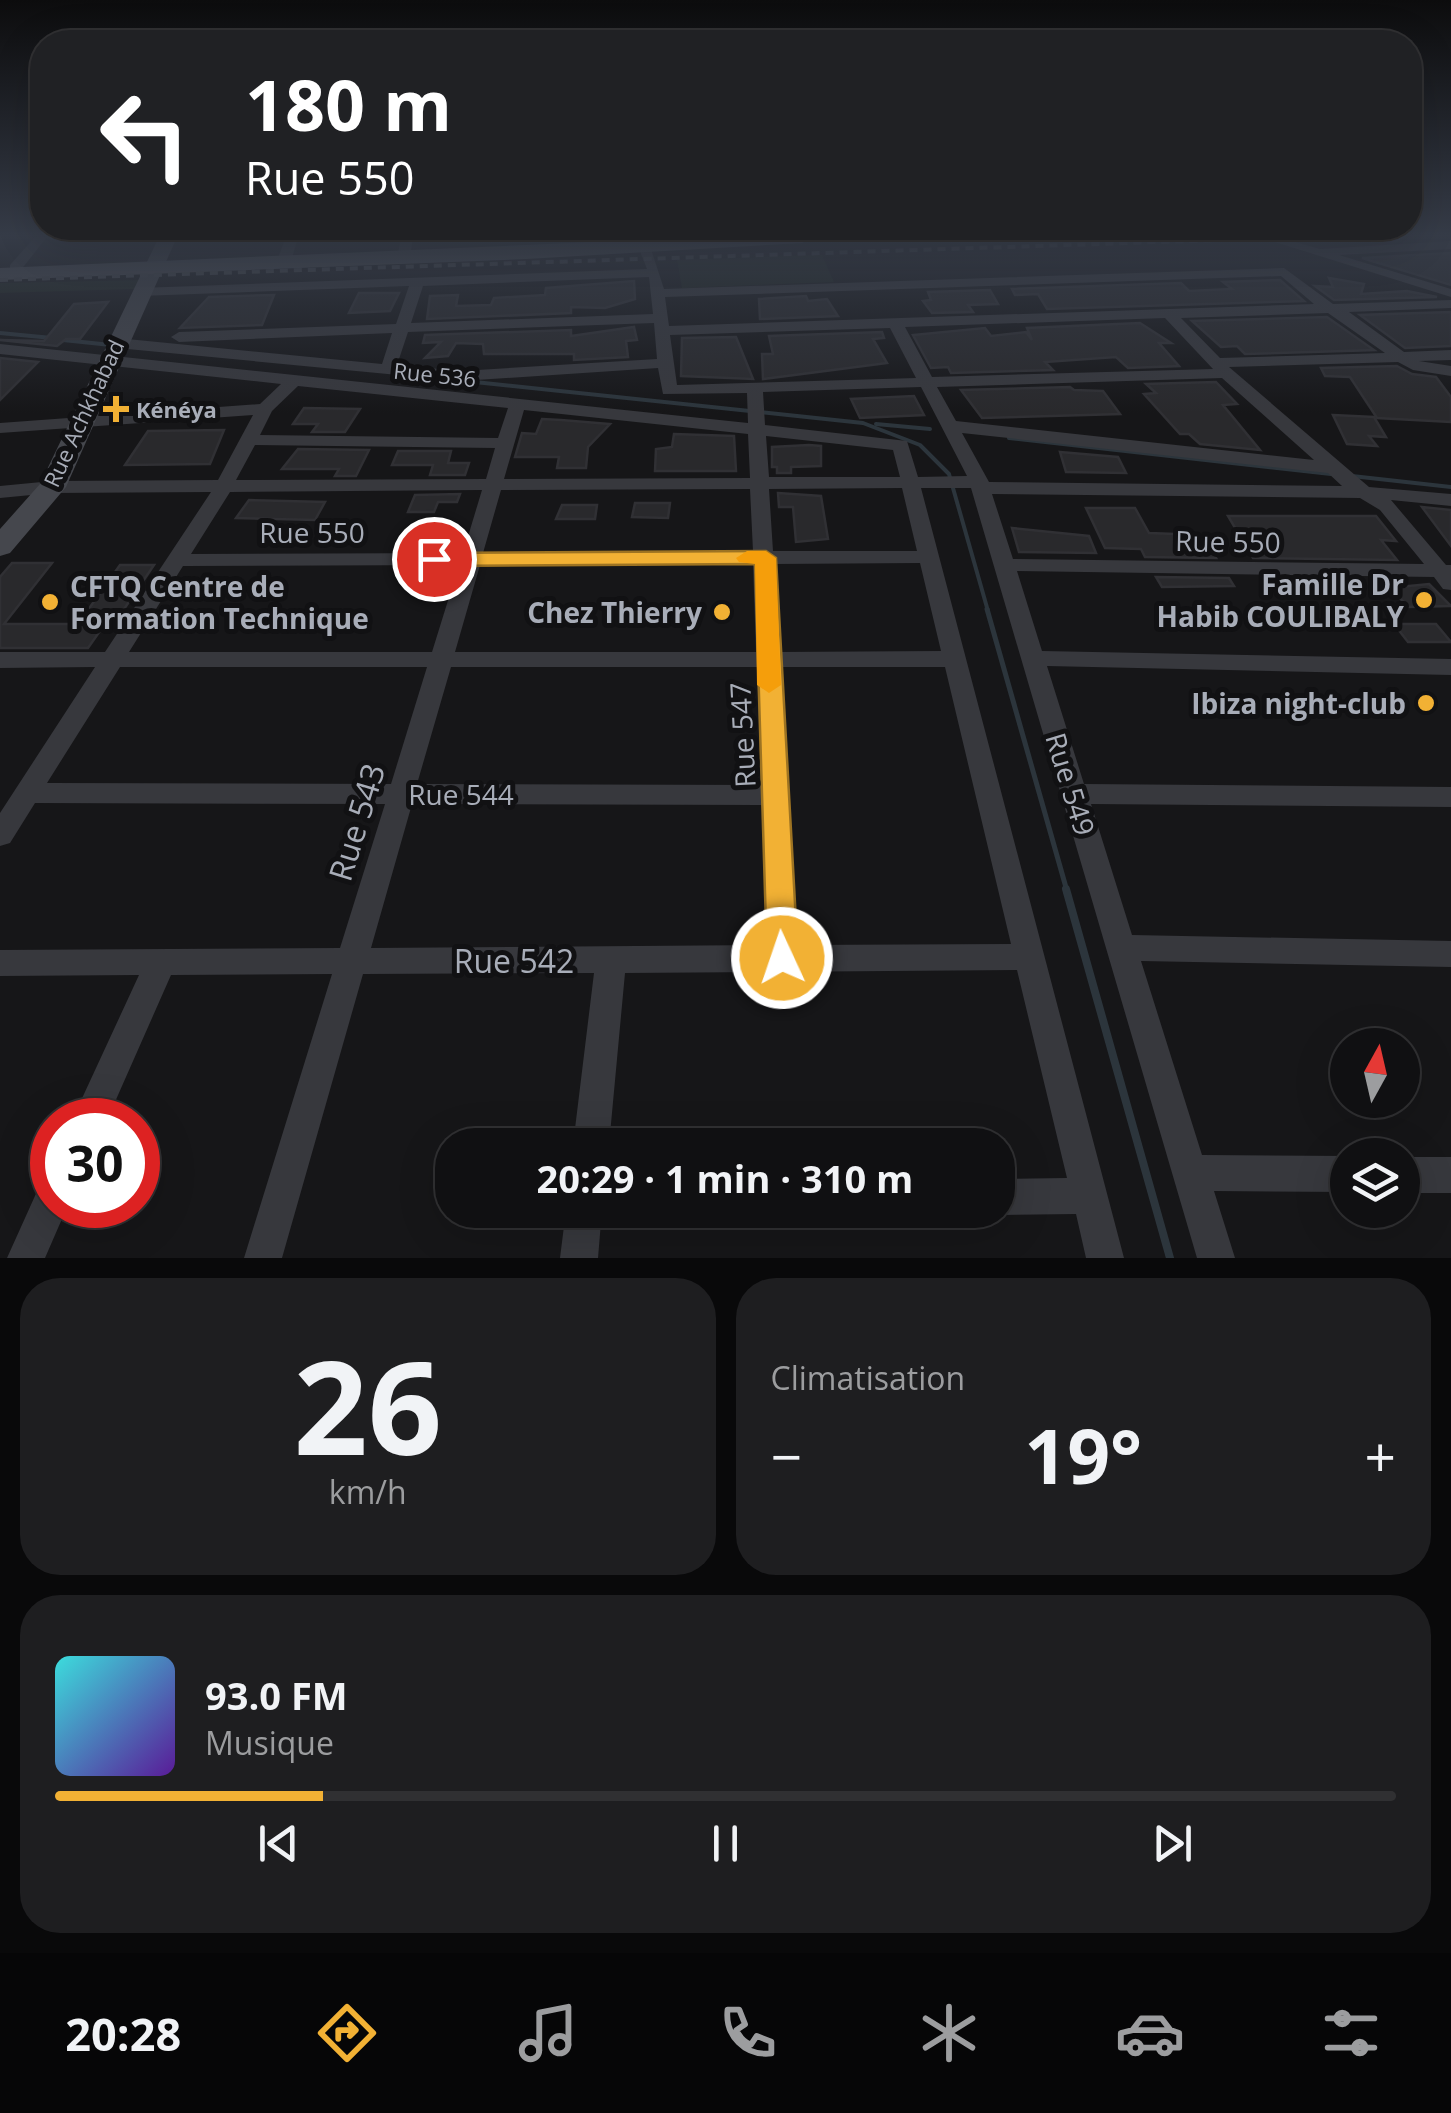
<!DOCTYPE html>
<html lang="fr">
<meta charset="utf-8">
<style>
body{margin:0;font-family:"Open Sans",sans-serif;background:#1e1e20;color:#f1f3f6;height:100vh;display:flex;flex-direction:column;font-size:38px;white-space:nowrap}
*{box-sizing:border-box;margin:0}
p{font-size:32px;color:#9c9d9f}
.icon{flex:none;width:55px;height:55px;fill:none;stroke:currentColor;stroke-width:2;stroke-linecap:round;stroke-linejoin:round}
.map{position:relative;height:1258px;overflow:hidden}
.details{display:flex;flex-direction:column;gap:20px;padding:20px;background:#09090a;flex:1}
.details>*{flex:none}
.banner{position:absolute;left:30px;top:30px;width:1392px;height:210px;border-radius:40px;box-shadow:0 10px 40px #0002,0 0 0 2px #303032;background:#202124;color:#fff;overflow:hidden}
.needle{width:65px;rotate:8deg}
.buttons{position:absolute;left:1330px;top:1028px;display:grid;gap:20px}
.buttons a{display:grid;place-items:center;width:90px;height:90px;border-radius:50%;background:#101012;box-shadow:0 10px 40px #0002,0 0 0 2px #303032;font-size:50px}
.speed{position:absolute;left:30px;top:1098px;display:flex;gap:20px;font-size:50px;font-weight:700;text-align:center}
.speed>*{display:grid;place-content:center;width:130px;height:130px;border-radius:50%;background:#101012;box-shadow:0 10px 40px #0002,0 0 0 2px #303032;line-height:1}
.speed .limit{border:15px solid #d22;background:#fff;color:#111}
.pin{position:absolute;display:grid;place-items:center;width:85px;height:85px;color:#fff;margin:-42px;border:5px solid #fff;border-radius:50%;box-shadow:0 2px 10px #0007}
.me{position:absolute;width:110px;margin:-55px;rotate:357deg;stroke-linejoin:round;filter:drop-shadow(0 0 8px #0008)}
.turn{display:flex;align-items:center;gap:35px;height:210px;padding:0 50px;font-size:45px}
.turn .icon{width:130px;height:130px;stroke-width:2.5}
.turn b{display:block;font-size:70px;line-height:85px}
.big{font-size:75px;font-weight:700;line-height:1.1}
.details .tile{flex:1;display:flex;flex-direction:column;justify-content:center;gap:15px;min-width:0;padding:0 35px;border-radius:40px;background:#1e1e20}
.details .dial{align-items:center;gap:0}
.dial b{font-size:130px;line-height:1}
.song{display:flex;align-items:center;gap:30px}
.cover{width:120px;height:120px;border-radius:15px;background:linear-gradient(135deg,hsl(180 70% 55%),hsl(270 70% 35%))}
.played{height:10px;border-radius:5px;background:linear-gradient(90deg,#f2b134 20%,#303032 20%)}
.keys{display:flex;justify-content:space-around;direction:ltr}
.heat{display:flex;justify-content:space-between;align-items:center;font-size:55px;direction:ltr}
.details .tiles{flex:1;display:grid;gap:20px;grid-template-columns:1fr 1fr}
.tile:last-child{grid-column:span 2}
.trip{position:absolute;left:435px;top:1128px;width:580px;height:100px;border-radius:40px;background:#101012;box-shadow:0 10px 40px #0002,0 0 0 2px #303032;font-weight:700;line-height:100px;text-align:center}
.tabs{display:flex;height:160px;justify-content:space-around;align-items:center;background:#060607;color:#9c9d9f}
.tabs .icon{width:70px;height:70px}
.tabs .selected{color:#f2b134}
.tabs b{font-size:45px;color:#f1f3f6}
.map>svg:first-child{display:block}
.green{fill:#1c231d}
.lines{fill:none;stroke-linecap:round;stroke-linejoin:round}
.stream-far2{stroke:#2c353c;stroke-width:4}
.stream-far1{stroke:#2c353c;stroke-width:5}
.stream{stroke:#2c353c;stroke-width:8}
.building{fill:#29292c;stroke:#303034;stroke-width:2.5}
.street{fill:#37383d;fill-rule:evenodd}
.secondary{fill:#45474d;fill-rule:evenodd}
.primary{fill:#53555c;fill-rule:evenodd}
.rail{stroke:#4a4c52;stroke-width:4;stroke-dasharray:8 6;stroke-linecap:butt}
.route{fill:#f2b134;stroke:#9d7322;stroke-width:2.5}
.slow{fill:#f59e0b}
.poi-dot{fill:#f2b134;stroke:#111113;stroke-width:4}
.labels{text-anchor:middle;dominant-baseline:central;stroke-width:10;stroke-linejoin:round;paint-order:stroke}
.far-street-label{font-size:22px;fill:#a8adb8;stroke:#111113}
.far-poi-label{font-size:22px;font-weight:bold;fill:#a8adb8;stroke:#111113;text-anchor:start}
.street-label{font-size:28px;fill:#a8adb8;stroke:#111113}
.poi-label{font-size:28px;font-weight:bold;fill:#a8adb8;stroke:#111113;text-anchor:end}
.near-street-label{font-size:32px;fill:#a8adb8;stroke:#111113}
</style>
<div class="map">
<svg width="1451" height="1258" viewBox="0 0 1451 1258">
<rect width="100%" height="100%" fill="#161618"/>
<g class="green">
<path d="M822 255 834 282 682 288 677 260Z"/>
<path d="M143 280 136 289 0 293V283Z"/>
</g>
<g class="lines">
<g class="stream-far2">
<path d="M0 333 52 338"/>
<path d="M63 340 111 345"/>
<path d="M456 380 863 423 920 445 949 474 988 611"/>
<path d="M876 424 930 429"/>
<path d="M1009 438 1331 474"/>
<path d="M1352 476 1451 487"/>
</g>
<path class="stream-far1" d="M987 609 1067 891"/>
<path class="stream" d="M1066 889 1170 1258"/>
</g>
<g class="building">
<path d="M1451 253V285L1362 258Z"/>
<path d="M1329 278 1364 284 1361 294 1407 291 1437 297 1334 300 1315 286 1333 287Z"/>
<path d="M1280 280 1304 301 1047 309 1038 294 1015 295 1012 289 1181 283 1189 291 1232 289 1223 282Z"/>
<path d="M634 281 635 299 605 308 571 307V313L427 319 430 296 458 295 456 306 491 305 494 298 545 295 546 288Z"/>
<path d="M990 290 998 304 968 305 973 312 932 313 923 301 931 300 928 292Z"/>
<path d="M359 293H399L390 311 349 313Z"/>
<path d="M274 295 262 325 180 328 209 297Z"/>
<path d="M806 296 808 301 827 299 838 316 760 319 759 299Z"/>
<path d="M108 302 80 339H66L57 346 0 340 44 341 74 304Z"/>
<path d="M1451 312V346L1405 348 1360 315Z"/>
<path d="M1327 317 1374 350 1245 354 1237 346 1221 347 1192 321Z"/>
<path d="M1140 323 1171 343H1159L1179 366 1128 368 1116 357 1045 362 1053 370 951 373 948 367 931 368 913 335 985 328 991 336 1026 332 1032 340 1027 328Z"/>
<path d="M634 327 637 340 626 341 628 357 574 360V354H484L483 344 456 343 448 356 425 358 441 342 423 343 425 335 571 330V336Z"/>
<path d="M882 332 884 338 873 339 887 363 763 379 762 354H773L769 336Z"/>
<path d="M736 337 753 379 681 376 682 338Z"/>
<path d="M0 358 38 362 0 400Z"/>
<path d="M1397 366 1412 374 1436 377 1451 397V422L1377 418 1350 377 1325 376 1321 368Z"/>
<path d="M1216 382 1237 404 1223 405 1260 450 1200 444 1189 434H1180L1144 394 1156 393 1146 384Z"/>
<path d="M1070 387 1074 390 1103 391 1120 414 982 418 961 390Z"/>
<path d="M914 396 924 415 860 418 851 399Z"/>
<path d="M304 408 360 409 345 432H312L318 424H293Z"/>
<path d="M1333 415 1374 417 1386 437 1369 436 1377 446 1347 444Z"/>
<path d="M542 419 561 420 610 424 588 447 586 468H557L559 457H515L522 433 536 434Z"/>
<path d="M224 430 210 464 125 465 148 431Z"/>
<path d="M674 434 734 436 736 471H655L656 449 672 447Z"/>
<path d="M809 445 821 446V466L791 467V473H777V467H772V447Z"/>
<path d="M298 449 369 450 356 476H335L339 469H282Z"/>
<path d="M398 451H451L448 463H469L465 475H430L433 465H392Z"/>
<path d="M1060 452 1118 457 1126 473 1066 472Z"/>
<path d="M778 493 821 496 828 539 796 542 793 507H779Z"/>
<path d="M460 494 457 502H438L434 512H408L415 495Z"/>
<path d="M249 500 325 502 315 520 236 518Z"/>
<path d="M635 503H670L668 518 632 517Z"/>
<path d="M562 505H597L595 519H556Z"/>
<path d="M1422 507 1451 510V546Z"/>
<path d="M1086 508H1135L1149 533 1202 535 1216 558 1145 557 1141 549 1105 548Z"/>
<path d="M1228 516H1376L1396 541 1381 540 1397 560 1253 558Z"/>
<path d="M1012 528 1089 536 1096 553 1019 552Z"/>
<path d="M12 563H52L4 624H78L120 565H154L118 618H109L88 648H0V577Z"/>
<path d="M1156 577 1229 578 1234 586 1162 587Z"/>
<path d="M1429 584 1451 606 1409 607 1389 588Z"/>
<path d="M1394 624H1436L1451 642H1408Z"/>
</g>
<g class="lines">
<g class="street">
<path d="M35 237H47L20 271H10V265Z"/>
<path d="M286 237H298L292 258 285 262 278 258Z"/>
<path d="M401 237H413L410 257 398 254Z"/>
<path d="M1259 237H1277L1320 249 1451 241V249L1339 255 1451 289V297Z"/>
<path d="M644 242 650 246 664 289 1284 268 1333 304 1451 300V308L1349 312 1404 352 1451 350V360L1419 361 1451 366V376L1413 370 1398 362 1229 367 1369 487 1451 494V506L1391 500 1446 565H1451V590L1443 589 1434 577 1017 571 1042 651 1451 659V675L1047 666 1084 784 1451 787V807L1091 804 1132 935 1451 941V967L1141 961 1202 1155 1348 1156V1192L1214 1191 1235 1258H1197L971 488H921L1124 1258H1086L1076 1214 998 1215 985 1210H998V1179L1067 1178 1017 970 625 973 609 1145H573L594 973 363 974 282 1258H244L332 974 171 975 107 1120H72L139 975 0 976V950L340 948 385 804 35 803 10 843 0 846V813L95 667 0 668V652H105L211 492 52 493 0 498V486L52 481 218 480 253 415 0 433V423L260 404 281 384 0 354V344L748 423 747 393 663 394 658 368 461 381 117 348 109 343 117 338 382 364 392 333 179 342 171 337 179 332 396 324 409 286 140 296 133 292 140 288 647 269 638 246ZM1281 276 1314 304 669 326 665 297ZM649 277 653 314 411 323 423 286ZM1328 313 1385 353 1220 358 1181 318ZM1165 318 1213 369 932 377 905 327ZM654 323 657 359 461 371 397 365 408 332ZM890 328 916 378 677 385 670 335ZM1222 378 1314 460 956 421 937 387ZM298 386 508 408 498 438 260 435 272 411ZM921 387 967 476 918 477 907 441 765 425 763 392ZM524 410 748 434 750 478 504 479ZM962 433 1328 473 1342 486 989 482ZM766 436 893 450 900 477H769ZM255 445 495 448 486 479 236 480ZM902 488 917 551H773L769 489ZM750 489 753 551 483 553 501 490ZM482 490 463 553 191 554 230 492ZM992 494 1360 498 1380 510 1424 564 1013 559ZM920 563 941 651 779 652 774 564ZM753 564 756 652H455L480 565ZM459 565 432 652H129L183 566ZM120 667H427L391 784 47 783ZM451 667H757L761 785 417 784ZM780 667H945L1011 944 798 945ZM412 804 762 805 767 945 371 948Z"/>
<rect x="1402" y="1157" width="49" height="36"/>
<path d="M52 1182V1205H68L45 1258H7L39 1187Z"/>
<path d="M566 1210H602L598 1258H560Z"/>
</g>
<path class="secondary" d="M159 237H177L66 487 10 553 0 556V529L40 484Z"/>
<path class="primary" d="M707 237H812L802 243 526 259 0 280V268Z"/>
<path class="rail" d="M0 280 1311 237"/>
</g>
<linearGradient id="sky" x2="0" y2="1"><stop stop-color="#0c0c0d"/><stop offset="0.57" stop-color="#363c48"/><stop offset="1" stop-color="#363c48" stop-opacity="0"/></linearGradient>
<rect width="1451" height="413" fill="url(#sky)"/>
<path class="route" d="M766 551 776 558 798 958 793 968 782 972 772 968 767 958 755 564 434 566 424 559 434 553Z"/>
<path class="slow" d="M747 551H766L776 558 781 685 769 693 757 685 755 564 739 562 736 558Z"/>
<g class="poi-dot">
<path d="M111 394h10v10h10v10h-10v10h-10v-10h-10v-10h10z"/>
<circle cx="1424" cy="600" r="10"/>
<circle cx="50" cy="602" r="10"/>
<circle cx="722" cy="612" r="10"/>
<circle cx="1426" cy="703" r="10"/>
</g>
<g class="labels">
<g class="far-street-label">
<text transform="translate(435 374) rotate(6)">Rue 536</text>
<text transform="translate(83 413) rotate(-65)">Rue Achkhabad</text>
</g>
<g class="far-poi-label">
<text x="136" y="409">Kénéya</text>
</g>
<g class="street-label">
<text x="312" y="532">Rue 550</text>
<text transform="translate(1228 541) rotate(1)">Rue 550</text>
<text transform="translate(742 735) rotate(-93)">Rue 547</text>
<text transform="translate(1071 784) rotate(73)">Rue 549</text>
<text x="461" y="794">Rue 544</text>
</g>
<g class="poi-label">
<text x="1404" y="584">Famille Dr<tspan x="1404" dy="32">Habib COULIBALY</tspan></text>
<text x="70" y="586" text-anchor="start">CFTQ Centre de<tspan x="70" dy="32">Formation Technique</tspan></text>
<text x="702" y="612">Chez Thierry</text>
<text x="1406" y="703">Ibiza night-club</text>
</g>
<g class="near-street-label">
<text transform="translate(356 822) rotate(-73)">Rue 543</text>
<text x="514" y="960">Rue 542</text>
</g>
</g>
</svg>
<div class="buttons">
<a><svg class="needle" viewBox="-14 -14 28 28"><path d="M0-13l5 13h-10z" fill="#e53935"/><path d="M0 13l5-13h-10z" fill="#9c9d9f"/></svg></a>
<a><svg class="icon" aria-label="layers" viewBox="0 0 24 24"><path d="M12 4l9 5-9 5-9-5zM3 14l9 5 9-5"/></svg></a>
</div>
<div class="speed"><div class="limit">30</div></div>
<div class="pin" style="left:434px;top:559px;background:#d93025"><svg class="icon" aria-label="arrive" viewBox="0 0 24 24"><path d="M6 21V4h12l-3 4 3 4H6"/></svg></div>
<svg class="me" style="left:782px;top:958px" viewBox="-20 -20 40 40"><circle r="17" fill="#f2b134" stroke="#fff" stroke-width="3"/><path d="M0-11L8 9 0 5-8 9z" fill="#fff"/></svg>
<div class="trip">20:29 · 1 min · 310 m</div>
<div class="banner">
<div class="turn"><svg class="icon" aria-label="left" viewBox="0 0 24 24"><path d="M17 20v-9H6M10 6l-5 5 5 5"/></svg><div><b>180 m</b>Rue 550</div></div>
</div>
</div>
<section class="details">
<div class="tiles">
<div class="tile dial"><b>26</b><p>km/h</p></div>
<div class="tile"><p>Climatisation</p>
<div class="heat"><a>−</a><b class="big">19°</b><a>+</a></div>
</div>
<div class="tile">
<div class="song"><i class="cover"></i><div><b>93.0 FM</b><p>Musique</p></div></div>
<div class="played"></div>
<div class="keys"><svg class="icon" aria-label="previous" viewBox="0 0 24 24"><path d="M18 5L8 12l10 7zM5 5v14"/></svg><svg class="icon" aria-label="pause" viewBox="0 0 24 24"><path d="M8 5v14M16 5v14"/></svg><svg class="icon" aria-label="next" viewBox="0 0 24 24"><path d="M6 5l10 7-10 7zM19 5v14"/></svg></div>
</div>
</div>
</section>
<nav class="tabs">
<b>20:28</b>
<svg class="icon selected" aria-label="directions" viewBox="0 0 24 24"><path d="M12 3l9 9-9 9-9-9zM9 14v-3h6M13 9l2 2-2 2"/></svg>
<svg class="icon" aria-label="music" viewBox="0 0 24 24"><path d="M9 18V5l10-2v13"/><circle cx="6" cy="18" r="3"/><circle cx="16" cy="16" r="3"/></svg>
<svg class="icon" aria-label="phone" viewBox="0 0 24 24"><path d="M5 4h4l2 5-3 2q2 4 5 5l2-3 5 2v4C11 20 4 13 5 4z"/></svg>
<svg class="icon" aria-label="climate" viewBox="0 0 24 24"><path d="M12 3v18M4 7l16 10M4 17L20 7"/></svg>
<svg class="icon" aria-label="car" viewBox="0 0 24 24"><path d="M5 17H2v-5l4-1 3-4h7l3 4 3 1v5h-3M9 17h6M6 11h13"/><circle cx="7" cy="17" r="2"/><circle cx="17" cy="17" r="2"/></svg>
<svg class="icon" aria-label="filters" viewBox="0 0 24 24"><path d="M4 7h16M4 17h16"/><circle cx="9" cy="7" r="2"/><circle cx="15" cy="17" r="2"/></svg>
</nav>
